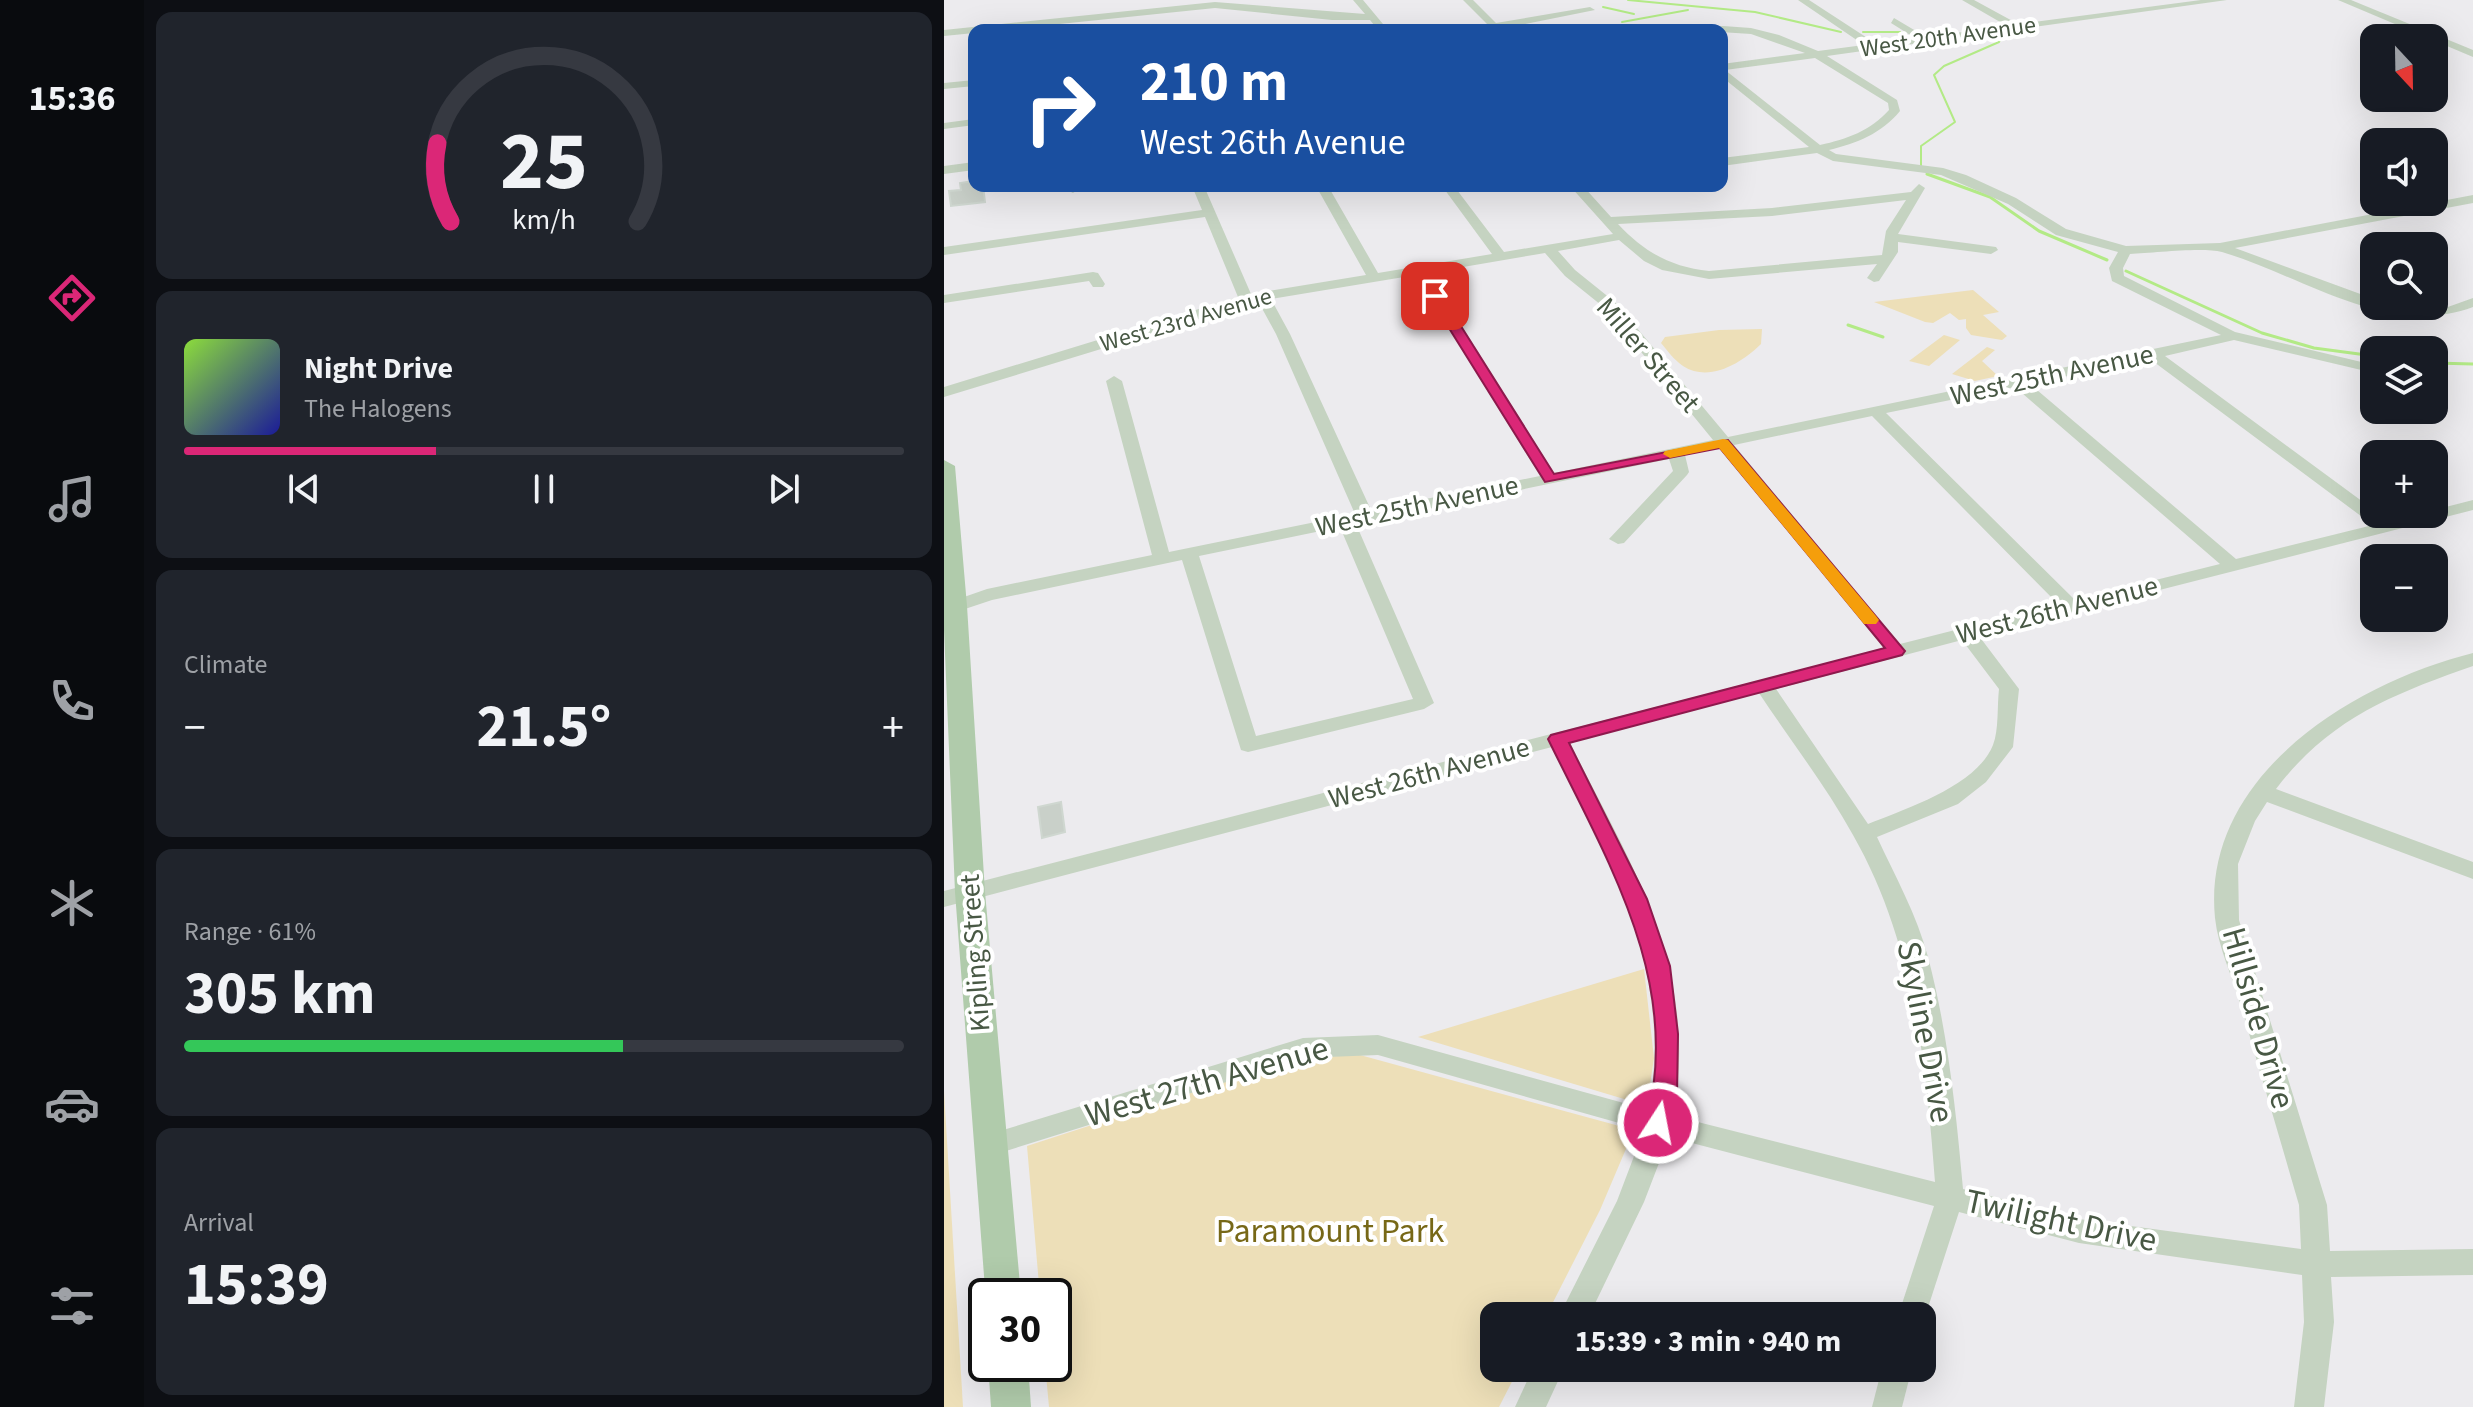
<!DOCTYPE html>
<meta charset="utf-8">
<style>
body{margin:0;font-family:"Source Sans 3",sans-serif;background:#20242c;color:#f1f3f6;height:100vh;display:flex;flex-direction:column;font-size:30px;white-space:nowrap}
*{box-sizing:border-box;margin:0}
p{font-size:26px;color:#9ea1a6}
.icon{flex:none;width:44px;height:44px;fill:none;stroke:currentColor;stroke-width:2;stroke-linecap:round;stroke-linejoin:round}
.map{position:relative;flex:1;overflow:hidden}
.side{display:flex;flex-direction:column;gap:12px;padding:12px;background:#0d0f14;width:800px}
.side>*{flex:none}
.hud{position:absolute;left:24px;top:24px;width:760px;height:168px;border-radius:16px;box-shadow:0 8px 32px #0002;background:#1a4fa0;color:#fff;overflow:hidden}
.needle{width:52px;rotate:158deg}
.fabs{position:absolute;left:1416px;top:24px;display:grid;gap:16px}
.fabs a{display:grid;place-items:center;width:88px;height:88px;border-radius:16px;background:#171b24;box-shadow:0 8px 32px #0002;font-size:40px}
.speed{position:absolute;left:24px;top:1278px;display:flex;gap:16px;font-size:40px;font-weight:700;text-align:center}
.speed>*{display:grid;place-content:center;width:104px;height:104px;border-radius:50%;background:#171b24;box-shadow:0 8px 32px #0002;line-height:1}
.speed .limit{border:4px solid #111;border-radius:12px;background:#fff;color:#111}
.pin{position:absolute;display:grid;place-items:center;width:68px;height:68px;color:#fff;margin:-34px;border-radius:16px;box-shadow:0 4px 12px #0006}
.me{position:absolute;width:88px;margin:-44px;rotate:11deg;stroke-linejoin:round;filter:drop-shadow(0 0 6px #0008)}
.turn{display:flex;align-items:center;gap:28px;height:168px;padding:0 40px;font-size:36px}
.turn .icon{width:104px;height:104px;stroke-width:2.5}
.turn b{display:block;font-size:56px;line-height:68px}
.big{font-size:60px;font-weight:700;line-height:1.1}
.side .widget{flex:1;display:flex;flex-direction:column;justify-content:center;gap:12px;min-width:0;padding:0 28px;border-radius:16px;background:#20242c}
.side .dial{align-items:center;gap:0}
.dial svg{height:208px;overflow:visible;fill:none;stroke:#363941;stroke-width:7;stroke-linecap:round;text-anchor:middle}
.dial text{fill:#f1f3f6;stroke:none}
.song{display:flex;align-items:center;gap:24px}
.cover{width:96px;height:96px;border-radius:12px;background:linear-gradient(135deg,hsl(90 70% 55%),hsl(240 70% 35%))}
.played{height:8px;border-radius:4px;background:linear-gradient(90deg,#db2777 35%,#363941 35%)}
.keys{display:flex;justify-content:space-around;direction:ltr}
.heat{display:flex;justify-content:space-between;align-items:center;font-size:44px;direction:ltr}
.charge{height:12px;border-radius:6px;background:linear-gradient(90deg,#34c759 61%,#363941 0)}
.trip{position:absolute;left:536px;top:1302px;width:456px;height:80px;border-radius:16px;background:#171b24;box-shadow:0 8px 32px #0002;font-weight:700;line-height:80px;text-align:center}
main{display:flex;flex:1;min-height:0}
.dock{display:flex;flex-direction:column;width:144px;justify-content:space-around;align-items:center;background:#090b0e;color:#9ea1a6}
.dock .icon{width:56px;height:56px}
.dock .selected{color:#db2777}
.dock b{font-size:36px;color:#f1f3f6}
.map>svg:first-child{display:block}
.green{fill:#eddfb8}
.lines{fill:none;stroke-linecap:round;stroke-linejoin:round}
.stream-far1{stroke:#b3ea86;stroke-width:2}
.stream{stroke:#b3ea86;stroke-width:3}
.building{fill:#c9d0c9;stroke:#cfd7d0;stroke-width:2}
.minor{fill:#c5d3c1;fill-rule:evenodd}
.major{fill:#b0cbab;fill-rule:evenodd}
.route{fill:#db2777;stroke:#8e194d;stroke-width:2}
.slow{fill:#f59e0b}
.labels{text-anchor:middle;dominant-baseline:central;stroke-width:8;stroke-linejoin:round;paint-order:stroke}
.far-street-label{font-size:24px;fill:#485844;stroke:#fff}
.street-label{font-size:28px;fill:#485844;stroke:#fff}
.near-street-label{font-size:34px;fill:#485844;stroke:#fff}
.near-park-label{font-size:34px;fill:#776817;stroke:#fff}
</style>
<main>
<nav class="dock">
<b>15:36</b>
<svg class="icon selected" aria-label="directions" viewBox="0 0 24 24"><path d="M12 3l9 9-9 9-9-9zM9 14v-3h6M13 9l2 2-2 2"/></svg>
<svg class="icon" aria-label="music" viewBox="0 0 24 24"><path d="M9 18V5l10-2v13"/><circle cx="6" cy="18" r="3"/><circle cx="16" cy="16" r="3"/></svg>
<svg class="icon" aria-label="phone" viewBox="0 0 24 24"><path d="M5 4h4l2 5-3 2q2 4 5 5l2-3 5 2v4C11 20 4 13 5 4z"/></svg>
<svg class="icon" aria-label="climate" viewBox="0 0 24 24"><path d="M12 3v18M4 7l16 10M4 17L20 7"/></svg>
<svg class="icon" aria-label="car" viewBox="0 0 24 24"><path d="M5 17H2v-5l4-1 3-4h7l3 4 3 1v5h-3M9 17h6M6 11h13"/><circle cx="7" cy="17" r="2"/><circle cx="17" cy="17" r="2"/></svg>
<svg class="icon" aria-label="filters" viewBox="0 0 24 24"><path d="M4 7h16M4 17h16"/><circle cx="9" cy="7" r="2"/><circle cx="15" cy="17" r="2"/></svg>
</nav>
<section class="side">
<div class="widget dial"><svg viewBox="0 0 100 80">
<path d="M14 69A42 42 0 1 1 86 69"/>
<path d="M14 69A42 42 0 0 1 9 39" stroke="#db2777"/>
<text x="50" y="56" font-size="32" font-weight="700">25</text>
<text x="50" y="72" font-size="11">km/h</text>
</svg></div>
<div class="widget">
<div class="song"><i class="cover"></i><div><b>Night Drive</b><p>The Halogens</p></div></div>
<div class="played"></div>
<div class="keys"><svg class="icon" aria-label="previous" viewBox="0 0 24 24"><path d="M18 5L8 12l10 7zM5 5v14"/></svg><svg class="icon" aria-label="pause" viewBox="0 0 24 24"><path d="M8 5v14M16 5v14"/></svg><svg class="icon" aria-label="next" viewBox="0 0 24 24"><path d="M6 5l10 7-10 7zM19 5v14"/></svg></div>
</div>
<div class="widget"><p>Climate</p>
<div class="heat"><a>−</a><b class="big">21.5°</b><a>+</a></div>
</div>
<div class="widget"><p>Range · 61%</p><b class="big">305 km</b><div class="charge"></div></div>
<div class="widget"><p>Arrival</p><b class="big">15:39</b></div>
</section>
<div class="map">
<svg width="1529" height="1407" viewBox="0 0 1529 1407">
<rect width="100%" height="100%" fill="#ecebee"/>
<g class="green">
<path d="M1029 290 1055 312 1039 315 1063 336 1058 340 1027 335 1022 328V319L1015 320 1006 313 989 323 981 322 930 302Z"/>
<path d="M818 329 817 344C798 363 765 383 739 366 730 360 723 350 717 343L721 337 775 330Z"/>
<path d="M1000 335 1016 340 985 366 965 361Z"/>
<path d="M1043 347 1051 350 1038 361 1054 376 1031 381 1008 374Z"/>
<path d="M700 969 710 1058 704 1098 690 1102 474 1037Z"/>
<path d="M416 1055 690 1130 656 1210 602 1316H550V1368H575L555 1407H105L101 1364H110V1296H96L83 1146 354 1058Z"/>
<path d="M0 1091 19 1407H0Z"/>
</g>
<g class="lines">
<g class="stream-far1">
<path d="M684 0 811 12 897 32"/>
<path d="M659 7 690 14"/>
<path d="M678 22 744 10"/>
<path d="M919 32H956"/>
<path d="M977 166V146L1011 122 990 75 1000 66 1055 42 1057 38 1049 33"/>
</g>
<g class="stream">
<path d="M983 174 1046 197 1095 231 1163 260"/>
<path d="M1182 271 1318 333 1370 348 1430 356"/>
<path d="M904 325 939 337"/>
<path d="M1490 363 1529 364"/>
</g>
</g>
<g class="building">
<path d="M30 181V186H39L41 202 7 206 5 191 17 190 16 183Z"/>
<path d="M117 802 121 832 98 838 94 807Z"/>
</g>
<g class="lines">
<g class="minor">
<path d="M409 0H419L444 30H434L426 20H388L271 8 58 30H30V33L0 36V30L271 2 421 14Z"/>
<path d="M519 0H529L552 23 646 7 651 10 551 30H520L543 24Z"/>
<path d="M854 0H865L931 43 971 38 947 23 950 18 982 37 1063 26 1018 0H1030L1074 24 1257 0H1283L883 56 953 100 956 111C937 134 913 143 885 150L892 154 999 168 1022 175 1072 198 1122 229 1182 246 1276 243 1529 195V203L1291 248 1430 299V306L1501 308 1529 298V307C1444 339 1359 276 1278 252 1258 247 1209 253 1186 254L1179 268 1180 276 1291 332 1430 365V373L1290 340 1221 356 1430 510V514L1445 521 1473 514H1490V510L1529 500V510L1035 636 1075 689 1069 747 1042 782 1014 804 933 837C951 876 973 915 984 957 1004 1033 1012 1111 1019 1189L1135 1219 1357 1249 1355 1205C1336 1139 1316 1072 1297 1006 1289 978 1274 947 1271 918 1257 776 1409 683 1529 653V666C1449 694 1385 719 1332 789L1529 862V879L1323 802 1311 821 1294 864 1295 920 1383 1205 1386 1251 1529 1249V1275L1387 1277 1390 1322 1380 1407H1350L1360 1322 1358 1275 1135 1243 1015 1212 978 1326V1316H954L990 1206 725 1137 700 1202 645 1316H615L673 1201 700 1130 434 1055 359 1058 46 1156 37 1153 33 1145 37 1137 46 1134 359 1038 434 1035 705 1110C729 965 668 871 608 747L0 907V891L940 648 776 448 741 455 745 472 743 475 680 543 674 544 665 539 729 471 725 459 412 524 490 703 480 709 304 752 297 750 238 560 48 600 0 616V604L43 589 208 555 162 381 170 376 178 381 225 552 411 514 332 334 314 301 0 397V387L294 297 261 217 0 255V247L258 210 248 186H260L307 294 422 275 372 186H384L434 273 548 254 498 186H510L560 252 669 234 626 186H639L667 217 828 208 967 192 975 184 981 188 954 234 1052 247 1054 250 1047 254 954 242V252L935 281 930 282 923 278 933 264 765 279 718 270 700 261 675 240 614 251 631 270 672 303 784 437 1277 335 1168 281 1165 268 1174 252 1112 235 1064 204 997 175 889 161 873 153 778 166V158L865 147 778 77V64L861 53 807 34 745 30 779 26 807 28 835 35 874 51 920 45ZM871 58 944 103 945 110C926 131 903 139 876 145L781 70ZM962 200 942 231 938 255 765 271C727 267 700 252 674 224L828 216ZM601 253 621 276 662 309 769 440 610 473 484 273ZM472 275 596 476 427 510 346 334 327 299ZM1206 359 1429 525 1292 559 1086 384ZM1071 387 1276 564 1131 600 942 413ZM928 416 1114 604 956 644 790 445ZM396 527 469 699 312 736 255 556ZM1018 640 1055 689C1053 706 1055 730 1049 745 1033 786 961 809 924 824L832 689ZM815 693C846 740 882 786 909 835 970 942 982 1063 991 1182L730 1116C754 965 690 871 626 743Z"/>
<path d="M1394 0H1407L1529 50V57Z"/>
<path d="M469 27H510L515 30H464Z"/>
<path d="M30 80V86L0 89V83Z"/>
<path d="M30 119V125L0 129V123Z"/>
<path d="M30 162V170L0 174V166Z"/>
<path d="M115 186H132L135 189 129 193Z"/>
<path d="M149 272 154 273 161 284 159 287H149L145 281 0 303V295Z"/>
<path d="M589 1368H620L602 1407H571Z"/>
<path d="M938 1368H968L958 1407H928Z"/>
</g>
<g class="major">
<path d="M0 460 11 466 23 606 41 892 77 1296H42V1302L11 892 0 630Z"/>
<path d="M44 1364H84L87 1407H47Z"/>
</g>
</g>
<path class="route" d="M487 293 498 296 610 474 784 440 961 651 958 655 625 743 703 899 726 966 734 1034 733 1096 722 1130 714 1133 705 1130 702 1123C740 984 663 860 604 739L607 735 941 648 776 448 601 482 485 296Z"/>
<path class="slow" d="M779 439 784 440 932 616 935 620 932 624H920L775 448 726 458 719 454 721 451Z"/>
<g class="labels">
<g class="far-street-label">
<text transform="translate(1004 37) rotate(-8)">West 20th Avenue</text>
<text transform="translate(242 320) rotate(-16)">West 23rd Avenue</text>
</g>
<g class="street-label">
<text transform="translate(704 355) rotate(49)">Miller Street</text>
<text transform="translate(1108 375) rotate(-12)">West 25th Avenue</text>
<text transform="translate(473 506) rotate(-12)">West 25th Avenue</text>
<text transform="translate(1113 610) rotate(-14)">West 26th Avenue</text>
<text transform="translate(485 773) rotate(-15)">West 26th Avenue</text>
<text transform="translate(31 953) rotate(-94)">Kipling Street</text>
</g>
<g class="near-street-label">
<text transform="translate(1314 1018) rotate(74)">Hillside Drive</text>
<text transform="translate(981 1032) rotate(79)">Skyline Drive</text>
<text transform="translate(263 1082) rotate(-16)">West 27th Avenue</text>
<text transform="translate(1117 1221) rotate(12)">Twilight Drive</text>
</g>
<g class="near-park-label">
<text x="386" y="1231">Paramount Park</text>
</g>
</g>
</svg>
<div class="fabs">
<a><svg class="needle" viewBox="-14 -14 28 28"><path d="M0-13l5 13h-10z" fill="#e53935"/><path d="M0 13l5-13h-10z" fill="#9ea1a6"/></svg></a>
<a><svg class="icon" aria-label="sound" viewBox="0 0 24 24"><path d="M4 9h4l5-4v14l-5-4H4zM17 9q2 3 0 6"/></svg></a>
<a><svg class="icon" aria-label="search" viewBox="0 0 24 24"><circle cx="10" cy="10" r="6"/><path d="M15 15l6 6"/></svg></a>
<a><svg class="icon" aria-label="layers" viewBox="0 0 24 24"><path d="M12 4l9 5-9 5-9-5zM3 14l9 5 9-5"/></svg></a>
<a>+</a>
<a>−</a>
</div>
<div class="speed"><div class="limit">30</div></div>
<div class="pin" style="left:491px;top:296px;background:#d93025"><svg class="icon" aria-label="arrive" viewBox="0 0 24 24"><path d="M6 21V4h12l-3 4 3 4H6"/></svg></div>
<svg class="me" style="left:714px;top:1123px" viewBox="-20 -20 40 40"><circle r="17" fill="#db2777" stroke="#fff" stroke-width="3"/><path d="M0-11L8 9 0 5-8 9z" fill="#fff"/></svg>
<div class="trip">15:39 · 3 min · 940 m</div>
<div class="hud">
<div class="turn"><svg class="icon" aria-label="right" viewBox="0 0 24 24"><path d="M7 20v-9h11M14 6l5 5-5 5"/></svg><div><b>210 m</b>West 26th Avenue</div></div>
</div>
</div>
</main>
